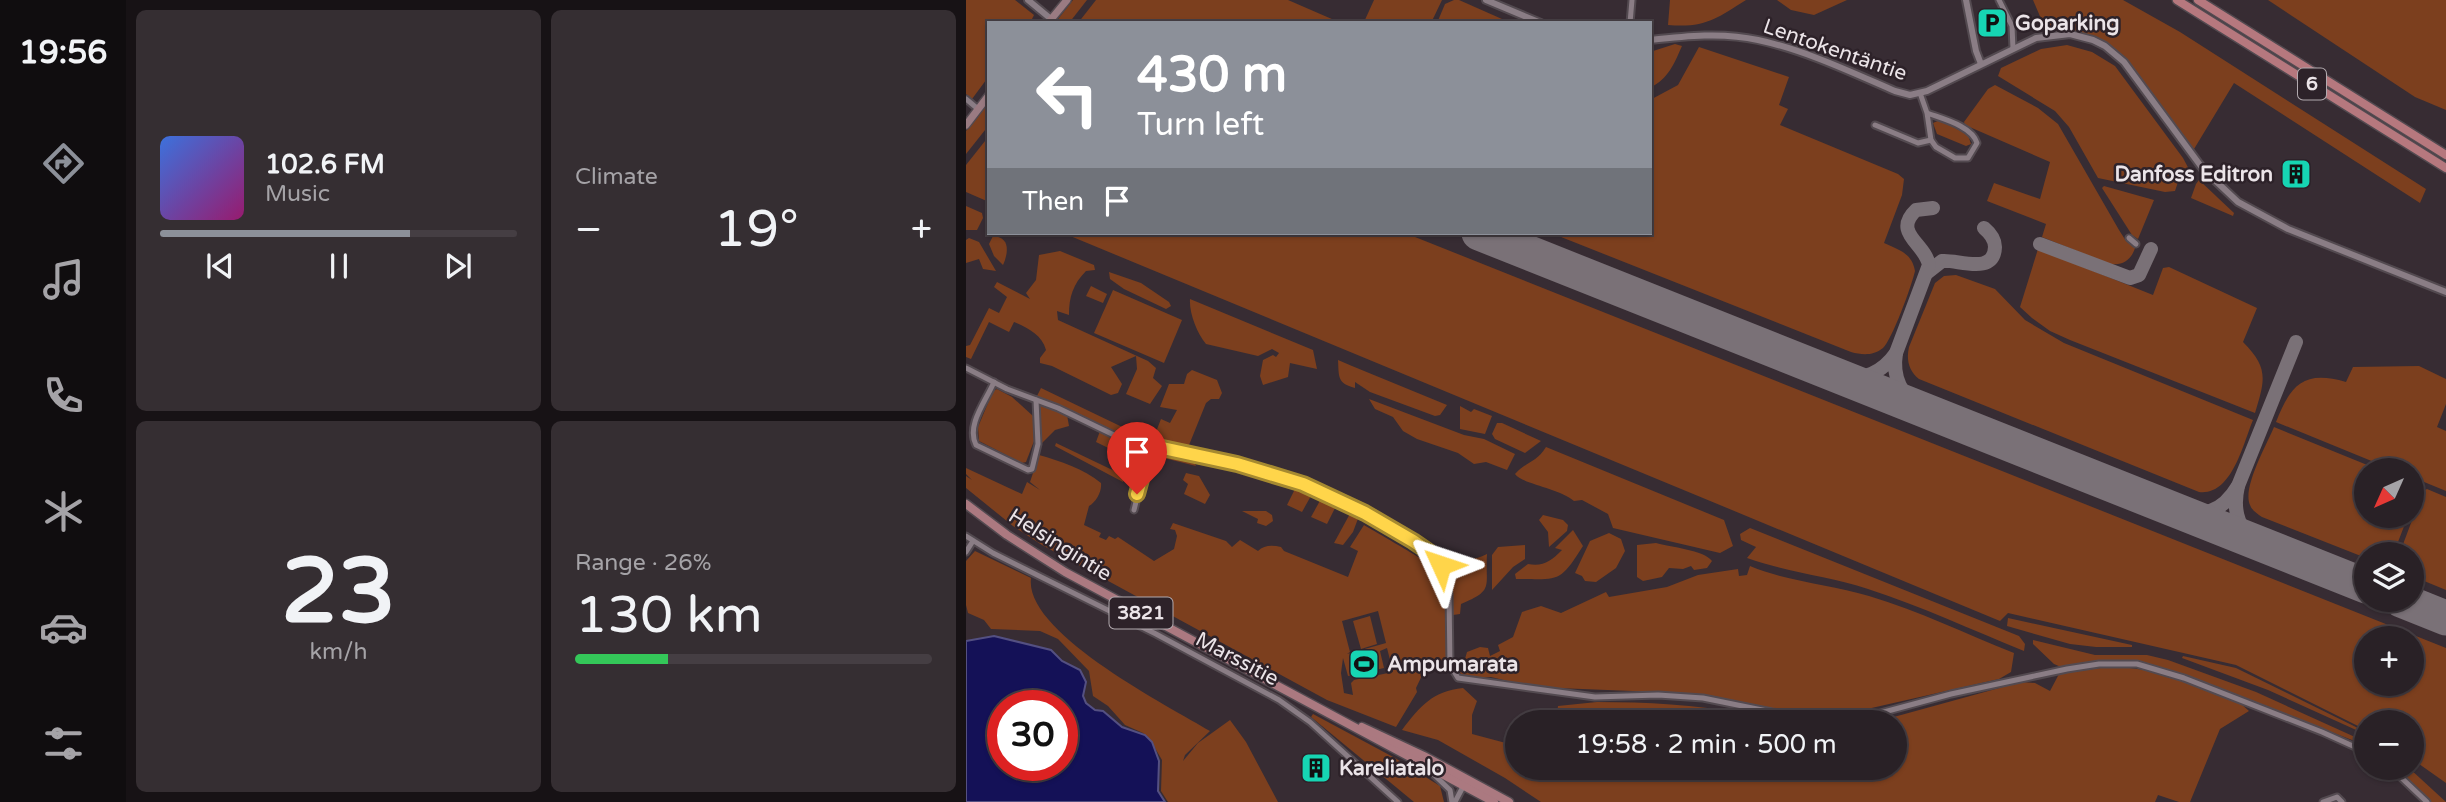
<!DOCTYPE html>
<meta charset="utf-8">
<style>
body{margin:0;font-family:"Varela Round",sans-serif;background:#352e32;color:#f1f3f6;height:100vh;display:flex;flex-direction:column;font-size:26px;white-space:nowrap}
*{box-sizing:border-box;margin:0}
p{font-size:23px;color:#a5a3a7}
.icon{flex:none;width:38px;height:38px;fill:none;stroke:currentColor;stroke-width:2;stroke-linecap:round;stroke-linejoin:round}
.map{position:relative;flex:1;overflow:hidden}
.sheet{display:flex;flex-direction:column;gap:10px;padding:10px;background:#171215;width:840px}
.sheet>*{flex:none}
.hud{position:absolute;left:21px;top:21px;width:665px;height:214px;border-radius:0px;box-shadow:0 2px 5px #0004,0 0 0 2px #453e43;background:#8c9099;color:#fff;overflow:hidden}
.needle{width:46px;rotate:225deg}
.buttons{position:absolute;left:1388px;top:458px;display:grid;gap:14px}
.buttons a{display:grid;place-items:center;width:70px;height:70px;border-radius:50%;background:#292126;box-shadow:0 2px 5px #0004,0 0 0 2px #453e43;font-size:35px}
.speed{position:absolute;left:21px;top:690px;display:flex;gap:14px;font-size:35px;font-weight:700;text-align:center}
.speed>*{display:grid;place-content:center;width:91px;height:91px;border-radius:50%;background:#292126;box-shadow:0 2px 5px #0004,0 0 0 2px #453e43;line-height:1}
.speed .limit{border:10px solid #d22;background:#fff;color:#111}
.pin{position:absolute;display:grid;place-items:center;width:60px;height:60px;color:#fff;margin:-72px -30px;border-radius:50% 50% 50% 0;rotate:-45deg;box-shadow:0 0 7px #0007}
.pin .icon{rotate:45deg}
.me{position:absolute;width:77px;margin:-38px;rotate:312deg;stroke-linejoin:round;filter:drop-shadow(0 0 5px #0008)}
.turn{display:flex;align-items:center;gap:24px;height:147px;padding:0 35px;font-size:32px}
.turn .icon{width:91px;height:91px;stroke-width:2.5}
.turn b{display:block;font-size:49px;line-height:60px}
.then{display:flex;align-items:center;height:66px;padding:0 35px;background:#0003;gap:14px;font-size:26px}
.big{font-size:52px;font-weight:600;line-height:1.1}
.sheet .tile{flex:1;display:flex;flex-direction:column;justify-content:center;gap:10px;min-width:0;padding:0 24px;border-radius:10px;background:#352e32}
.sheet .dial{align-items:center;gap:0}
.dial b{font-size:91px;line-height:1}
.song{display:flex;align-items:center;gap:21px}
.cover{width:84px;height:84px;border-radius:10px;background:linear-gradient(135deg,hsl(220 70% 55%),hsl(320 70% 35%))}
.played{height:7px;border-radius:4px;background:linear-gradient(90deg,#8c9099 70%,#453e43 70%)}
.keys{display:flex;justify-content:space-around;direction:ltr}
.heat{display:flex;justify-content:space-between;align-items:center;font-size:38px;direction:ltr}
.charge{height:10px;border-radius:5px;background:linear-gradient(90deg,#34c759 26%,#453e43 0)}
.sheet .tiles{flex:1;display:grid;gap:10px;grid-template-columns:repeat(2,1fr)}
.trip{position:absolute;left:539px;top:710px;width:402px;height:70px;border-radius:35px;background:#292126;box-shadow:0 2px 5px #0004,0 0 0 2px #453e43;font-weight:600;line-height:70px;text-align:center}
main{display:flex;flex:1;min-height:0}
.menu{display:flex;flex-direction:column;width:126px;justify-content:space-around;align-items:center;background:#100d0f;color:#a5a3a7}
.menu .icon{width:49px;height:49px}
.menu .active{color:#8c9099}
.menu b{font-size:32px;color:#f1f3f6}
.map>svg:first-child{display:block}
.green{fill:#7c3f1e;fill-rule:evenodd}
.water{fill:#141157;stroke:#545082;stroke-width:2;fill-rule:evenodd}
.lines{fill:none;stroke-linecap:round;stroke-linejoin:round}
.taxiway{stroke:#7a7177;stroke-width:14}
.runway{stroke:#7a7177;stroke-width:35}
.minor-casing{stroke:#534a50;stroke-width:9}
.tertiary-casing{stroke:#534a50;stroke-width:10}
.secondary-casing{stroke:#534a50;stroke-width:10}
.primary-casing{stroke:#534a50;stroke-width:11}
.trunk-casing{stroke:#534a50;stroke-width:11}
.minor{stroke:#8a7d85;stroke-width:5}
.tertiary{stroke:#8a7d85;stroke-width:6}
.secondary{stroke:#9a7b82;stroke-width:7}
.primary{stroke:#ab7980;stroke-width:8}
.trunk{stroke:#b6787e;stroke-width:8}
.route-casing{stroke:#a68a30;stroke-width:18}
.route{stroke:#ffd54a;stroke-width:12}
.labels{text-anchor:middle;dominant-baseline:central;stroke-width:5;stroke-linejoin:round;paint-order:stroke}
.shield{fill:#2d2229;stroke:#b2aaaf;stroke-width:2}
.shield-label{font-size:19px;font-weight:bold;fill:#ebe4e8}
.poi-label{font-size:21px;font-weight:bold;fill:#ebe4e8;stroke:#2d2229;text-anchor:start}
.street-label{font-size:21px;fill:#ebe4e8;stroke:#2d2229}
</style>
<main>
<nav class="menu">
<b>19:56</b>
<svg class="icon active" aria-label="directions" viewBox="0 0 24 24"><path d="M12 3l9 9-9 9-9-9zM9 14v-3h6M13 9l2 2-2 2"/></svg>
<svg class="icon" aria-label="music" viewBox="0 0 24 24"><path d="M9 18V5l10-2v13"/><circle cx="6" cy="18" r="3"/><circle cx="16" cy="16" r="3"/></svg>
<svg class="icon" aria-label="phone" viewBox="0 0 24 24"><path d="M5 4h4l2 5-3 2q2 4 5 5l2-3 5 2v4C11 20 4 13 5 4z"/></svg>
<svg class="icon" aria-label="climate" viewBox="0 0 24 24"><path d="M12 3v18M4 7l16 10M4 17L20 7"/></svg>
<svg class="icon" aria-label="car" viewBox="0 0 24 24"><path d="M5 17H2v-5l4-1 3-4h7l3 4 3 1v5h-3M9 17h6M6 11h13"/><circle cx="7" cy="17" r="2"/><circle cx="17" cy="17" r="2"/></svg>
<svg class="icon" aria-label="filters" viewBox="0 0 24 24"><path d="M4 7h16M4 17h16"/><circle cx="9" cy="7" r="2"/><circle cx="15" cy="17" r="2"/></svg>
</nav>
<section class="sheet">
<div class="tiles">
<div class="tile">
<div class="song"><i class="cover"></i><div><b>102.6 FM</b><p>Music</p></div></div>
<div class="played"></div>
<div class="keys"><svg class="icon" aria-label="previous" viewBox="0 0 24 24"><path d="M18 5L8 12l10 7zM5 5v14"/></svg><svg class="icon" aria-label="pause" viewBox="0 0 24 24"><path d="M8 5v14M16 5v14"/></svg><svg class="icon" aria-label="next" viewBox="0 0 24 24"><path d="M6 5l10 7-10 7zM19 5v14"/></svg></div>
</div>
<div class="tile"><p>Climate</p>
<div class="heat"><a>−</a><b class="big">19°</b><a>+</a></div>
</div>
<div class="tile dial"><b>23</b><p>km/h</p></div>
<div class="tile"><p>Range · 26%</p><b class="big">130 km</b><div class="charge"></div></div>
</div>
</section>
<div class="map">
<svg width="1480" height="802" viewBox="0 0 1480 802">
<rect width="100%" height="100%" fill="#372c33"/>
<g class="green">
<path d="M0 0H49L68 15 64 23H23V76L6 99 0 94Z"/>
<path d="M107 0H121L103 23H89Z"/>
<path d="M130 0H322L375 23H112Z"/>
<path d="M408 0H476L465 23 398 22Z"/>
<path d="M488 0H493L545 23H471L479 4Z"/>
<path d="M704 0H780C750 19 739 28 702 25Z"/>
<path d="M811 0H881L848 15 825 10Z"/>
<path d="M1067 0H1157L1214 32 1460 189 1454 203 1268 83 1225 154 1151 55 1114 36 1082 35Z"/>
<path d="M1302 0H1480V110L1449 97Z"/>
<path d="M709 44 716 46C708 64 703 78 684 88V52Z"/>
<path d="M1101 45 1126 52 1149 66 1217 158 1225 173 1223 176H1214L1209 191 1199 192 1132 178 1103 127 1089 111 1032 76 1035 68 1075 49Z"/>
<path d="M733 47 823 77 813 105 822 109 814 125 932 174 938 179 936 195 918 243C933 250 946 253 949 271 946 285 926 340 917 348 907 356 896 355 885 352L585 233H684V100L712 85Z"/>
<path d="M1029 85 1072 108 1092 124 1153 230 1160 241 1169 248C1165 261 1155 267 1141 263L1076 237 1080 224 1021 201 1028 183 1074 199 1084 162 999 125 998 122 1022 89Z"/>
<path d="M23 101V125L0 154V131Z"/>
<path d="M974 120 1002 135 1005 144 1000 146 971 134 967 123Z"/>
<path d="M23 136V202L0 192V165Z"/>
<path d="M1233 180 1268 213 1267 216 1225 198 1230 184Z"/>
<path d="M1138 186 1188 200 1172 239 1166 235 1136 188Z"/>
<path d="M0 206 16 213 17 218 11 230H0Z"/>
<path d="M97 233H439L1480 648V783L1446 759V723H1400V730L1270 665 1042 613 1034 621ZM1400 639H1446V684H1400Z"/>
<path d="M27 236C45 237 42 254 37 265L28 256 23 244Z"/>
<path d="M3 238 13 242 30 271 17 269 13 259 0 263V240Z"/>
<path d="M1072 249 1187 295 1197 268 1203 267 1291 308 1277 342C1303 368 1299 380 1289 413L1104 340 1084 331 1066 318 1054 307Z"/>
<path d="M94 251 128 265 129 270 120 271C107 284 103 297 103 315L91 311 92 320 182 361 190 368 187 378 196 386 184 404 160 394 171 369 170 356 145 367 156 384 152 393 145 395 86 366 74 363V358L80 350C76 335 62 328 48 322L43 332 23 322 5 359 0 357V346L4 345 23 308 33 313 41 297 28 287 31 282 64 299 60 293 70 280 73 255Z"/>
<path d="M143 272 175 283 203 302 205 306 200 309 158 289 144 279Z"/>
<path d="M990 275 1029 289 1059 320 1098 343 1287 420C1277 444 1266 496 1233 492L953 379C943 371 940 360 943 347L969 283 978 276Z"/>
<path d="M125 286 141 294 137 303 120 296Z"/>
<path d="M147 290 216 320 198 363 128 333Z"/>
<path d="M224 299 347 350 351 369 324 363 322 377 297 385 294 376 297 360 307 355 310 357 313 353 306 349 292 356 240 344C231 333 223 313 224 299Z"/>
<path d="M372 360 386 366 481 405 474 415 469 416 404 392 389 382V388C371 383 373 377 372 360Z"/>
<path d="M1453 366 1480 379V404L1471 427 1480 431V491L1446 477V471H1430L1310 422C1325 384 1338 370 1380 382L1387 367Z"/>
<path d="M226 370 251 380 256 393 253 399H245L240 403 221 450 186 442 195 419 204 423 211 410 194 407 203 384H218L221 374Z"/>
<path d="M75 388 175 436 174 440 158 436 100 408 70 398Z"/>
<path d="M31 389 46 397 67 416 68 441 60 462 56 463 13 441 12 427 27 391Z"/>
<path d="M403 399 498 435 518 439 549 454 541 470 520 462 508 464 492 453 451 439 437 431 427 417 409 409Z"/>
<path d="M73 403 101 415 103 426 89 430 76 443H73L75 418Z"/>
<path d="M494 406 505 412 508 409 526 416 519 434 494 429Z"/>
<path d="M531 423H536L575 441 559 453 529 439 526 434Z"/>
<path d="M1308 427 1416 471H1400V516H1442L1427 555H1400V558L1296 517C1292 514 1286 511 1284 505 1276 488 1301 444 1308 427Z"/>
<path d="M134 431 168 450 173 457 169 461 130 442Z"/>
<path d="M90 443 159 476 157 482 89 446Z"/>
<path d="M580 447 758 520 767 546 754 553 647 528 642 514 616 500 608 501C593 488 556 484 549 474 561 461 570 463 580 447Z"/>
<path d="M186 449 227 460 230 466 186 455 182 452Z"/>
<path d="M73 455C94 461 118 469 135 483 136 492 130 502 123 506L118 525 135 533 133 537 140 540 143 536 149 539 152 537 188 561 208 549 211 536 209 530 204 529 207 523 260 541 266 547 274 540 292 551C298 545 306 545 315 547L318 551 382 577 392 551 384 547 398 525C408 531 469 566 472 570 488 596 481 633 480 661L462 663 450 688 451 692 430 727 361 700 76 545 47 526 0 488V476L6 480 0 474V468L56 494 61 482 74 490 64 482ZM412 611 420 643 381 654 384 652 376 621ZM421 648 427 672 388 680 385 683 387 695 378 693 375 673 377 658 382 676 418 668 414 651Z"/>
<path d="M220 473 233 476 244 495 239 504 218 494 222 484 217 480Z"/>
<path d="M330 487 346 494 336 512 321 505Z"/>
<path d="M1461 489 1480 497V590L1446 576V555H1433L1457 491Z"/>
<path d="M356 497 371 504 361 524 345 517Z"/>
<path d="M386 510 393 516 387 532 377 545 368 543Z"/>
<path d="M276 511H300L306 515 307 521 300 526 291 523 292 519Z"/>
<path d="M577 515 597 520 602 525 601 531 583 547 582 532 573 520Z"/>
<path d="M784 528 1053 636 1059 644 1058 651C1006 630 955 606 902 589 862 576 820 572 781 558L790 547 775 540 774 534Z"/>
<path d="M607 530 617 546C593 584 593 579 550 579L549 574 562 564C577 567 585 561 596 550L589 548Z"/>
<path d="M643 533 655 539 659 551 650 568 630 582 619 581 616 576 609 573 624 541Z"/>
<path d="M690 543C704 547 738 550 746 561L741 568 728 570 725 566 717 569 703 568 696 577 677 581 671 577V545Z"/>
<path d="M559 545V559L547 567 526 590V555L532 547Z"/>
<path d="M9 551 65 578C58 633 203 706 244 731L219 755 217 761 232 743 264 720 280 742 312 802H202L195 791 196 760 186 743 177 733 159 725 142 706 127 696 123 671 92 639 74 631 25 629 18 620 2 613 0 605V561Z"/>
<path d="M521 554C519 587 529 590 495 604L494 614 487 615 486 587 480 567C494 560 508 561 521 554Z"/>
<path d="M784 566C822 582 864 584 903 596 953 611 1000 634 1048 653L1045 672 1033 679 866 717 691 692 566 687 525 677 502 679 490 670 520 658 499 659 501 652 514 647 522 648 524 656 534 651 532 645 547 637 556 612 575 606 595 613 640 592 643 597 701 587 732 575 772 569 773 576 781 575Z"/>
<path d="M404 616 411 644 395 649 387 621Z"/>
<path d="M1042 618 1166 645V647H1130L1104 644 1041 626Z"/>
<path d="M1067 640 1129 655H1181L1202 660 1290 692 1400 742V748L1386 740 1213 673 1176 662 1128 661 1095 667 1088 664 1067 644Z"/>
<path d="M1217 656 1270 668 1400 732 1399 734 1302 690 1216 658Z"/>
<path d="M1148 666 1187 671 1273 702 1283 711 1254 729 1224 802H1213L1192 795 1189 802H575L539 778 472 740 436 730C454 706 467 691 497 688L511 701 506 715V734L551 746V768H929V723H906L1055 682 1069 683 1084 691 1093 674Z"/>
<path d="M631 702C681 702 729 705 778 713 791 715 803 721 815 723H590L592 706Z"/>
<path d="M347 714 429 758 474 786 478 802H448L345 717Z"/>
<path d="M1429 768H1443L1480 802H1464Z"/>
</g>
<path class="water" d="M28 636 85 650 96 661 114 670 120 682 117 696 120 703 129 710 137 711 156 727 179 735 186 742 193 761 192 791 199 802H0V641ZM37 705H96V765H37Z"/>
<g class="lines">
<g class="taxiway">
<path d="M1074 244 1164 278 1173 275 1185 249"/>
<path d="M962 272 976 261C991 259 1028 276 1029 247 1029 239 1024 233 1018 228"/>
<path d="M930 353 963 265C959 243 926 233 950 210L967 208"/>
<path d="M874 377C898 380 916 373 930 353 926 377 935 396 956 410"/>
<path d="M1272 486 1330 342"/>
<path d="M1208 510C1238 516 1255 514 1272 486 1266 512 1272 533 1297 545"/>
</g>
<g class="runway">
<path d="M513 233 1400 586"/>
<path d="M1435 600 1480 618"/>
</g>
<g class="minor-casing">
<g id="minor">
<path d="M1033 0 1046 26 1047 49"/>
<path d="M664 23 666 0"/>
<path d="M954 93 961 113 965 140 970 147 989 158H1002L1011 143C1006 126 977 119 961 113"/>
<path d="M0 99 12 109"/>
<path d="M909 125 952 143 965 140"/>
<path d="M1163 238 1170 244"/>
<path d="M0 368 41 389 92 408 150 436 271 464 337 484 399 513 447 541 472 561 480 578 483 594 484 665 492 678 629 697 692 695 737 698 806 712 868 721 892 719 985 694 1101 669 1133 664H1171L1218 678 1356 732 1400 752"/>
<path d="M28 382C20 401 0 425 10 445L62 470 66 469 72 444 70 400"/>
<path d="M168 510 180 461 178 445"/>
<path d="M0 536 27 553 190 634 313 700 344 722 432 802"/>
<path d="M0 552 7 541"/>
<path d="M461 768 484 790 486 802"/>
<path d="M1425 768 1461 802"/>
<path d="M489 802 499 783"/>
<path d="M1357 802 1371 797 1376 802"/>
</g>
</g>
<g class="tertiary-casing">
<g id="tertiary">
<path d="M62 0 85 19"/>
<path d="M520 0 575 23"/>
<path d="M1000 0 1010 51 1015 64"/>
<path d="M684 40C720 36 757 32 792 40 839 50 885 72 929 91L944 95 961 91 1070 38 1104 34 1127 40 1139 46 1158 62 1237 169 1272 202 1322 229 1480 292"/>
</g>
</g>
<g class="secondary-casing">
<g id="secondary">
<path d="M82 23 101 0"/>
<path d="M0 125 23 95"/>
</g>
</g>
<g class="primary-casing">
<g id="primary">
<path d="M0 504 41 535 99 572 528 802"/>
<path d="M396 727 458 756 543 802"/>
</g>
</g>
<g class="trunk-casing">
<g id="trunk">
<path d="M1211 0 1480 168"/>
<path d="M1232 0 1480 155"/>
</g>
</g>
<use href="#minor" class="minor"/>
<use href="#tertiary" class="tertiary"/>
<use href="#secondary" class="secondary"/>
<use href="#primary" class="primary"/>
<use href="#trunk" class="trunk"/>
</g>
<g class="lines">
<g class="route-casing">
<path id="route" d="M171 494 180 461 178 444 271 464 337 484 399 513 447 541 463 552 475 565"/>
</g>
<use href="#route" class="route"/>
</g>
<defs>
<g id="parking-square" transform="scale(1.575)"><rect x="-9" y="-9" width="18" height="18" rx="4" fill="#16d5b3" stroke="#2d2229"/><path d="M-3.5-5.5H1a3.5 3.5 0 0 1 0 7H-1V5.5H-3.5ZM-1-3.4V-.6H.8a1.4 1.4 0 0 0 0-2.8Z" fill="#111"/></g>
<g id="building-square" transform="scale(1.575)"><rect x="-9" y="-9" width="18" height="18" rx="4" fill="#16d5b3" stroke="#2d2229"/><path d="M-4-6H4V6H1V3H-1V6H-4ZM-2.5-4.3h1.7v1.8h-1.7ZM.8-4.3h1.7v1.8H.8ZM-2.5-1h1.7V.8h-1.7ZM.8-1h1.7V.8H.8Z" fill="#111"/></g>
<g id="stadium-square" transform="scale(1.575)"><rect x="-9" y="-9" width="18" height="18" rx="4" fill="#16d5b3" stroke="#2d2229"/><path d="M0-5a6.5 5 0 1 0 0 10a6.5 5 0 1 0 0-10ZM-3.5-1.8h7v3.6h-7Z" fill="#111"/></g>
</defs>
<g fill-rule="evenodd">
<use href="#parking-square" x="1026" y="23"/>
<use href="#building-square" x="1330" y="174"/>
<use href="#stadium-square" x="398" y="664"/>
<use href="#building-square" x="350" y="768"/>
</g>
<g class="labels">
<g class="shield">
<rect x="1332" y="68.5" width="28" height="31" rx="5"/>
<rect x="143.5" y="597.5" width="63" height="31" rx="5"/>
</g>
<g class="shield-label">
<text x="1346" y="84">6</text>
<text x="175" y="613">3821</text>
</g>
<g class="poi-label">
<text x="1049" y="23">Goparking</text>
<text x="1307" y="174" text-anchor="end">Danfoss Editron</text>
<text x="421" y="664">Ampumarata</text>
<text x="373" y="768">Kareliatalo</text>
</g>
<g class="street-label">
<text transform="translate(869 50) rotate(19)">Lentokentäntie</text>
<text transform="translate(94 545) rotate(32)">Helsingintie</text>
<text transform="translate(271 659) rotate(28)">Marssitie</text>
</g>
</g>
</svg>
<div class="buttons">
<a><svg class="needle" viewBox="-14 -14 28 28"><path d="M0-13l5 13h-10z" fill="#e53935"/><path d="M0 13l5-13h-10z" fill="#a5a3a7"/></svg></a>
<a><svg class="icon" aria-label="layers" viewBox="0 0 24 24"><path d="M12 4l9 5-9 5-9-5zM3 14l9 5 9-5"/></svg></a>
<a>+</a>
<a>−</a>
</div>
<div class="speed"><div class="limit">30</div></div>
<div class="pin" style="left:171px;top:494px;background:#d93025"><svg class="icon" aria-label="arrive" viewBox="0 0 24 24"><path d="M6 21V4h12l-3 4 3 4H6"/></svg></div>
<svg class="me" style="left:475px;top:565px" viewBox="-20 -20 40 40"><path d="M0-17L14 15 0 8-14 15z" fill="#ffd54a" stroke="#fff" stroke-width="4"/></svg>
<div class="trip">19:58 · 2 min · 500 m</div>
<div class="hud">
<div class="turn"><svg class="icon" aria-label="left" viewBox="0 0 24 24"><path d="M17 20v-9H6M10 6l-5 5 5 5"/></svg><div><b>430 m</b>Turn left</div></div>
<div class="then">Then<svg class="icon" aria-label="arrive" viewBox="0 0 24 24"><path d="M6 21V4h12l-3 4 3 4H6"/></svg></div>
</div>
</div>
</main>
